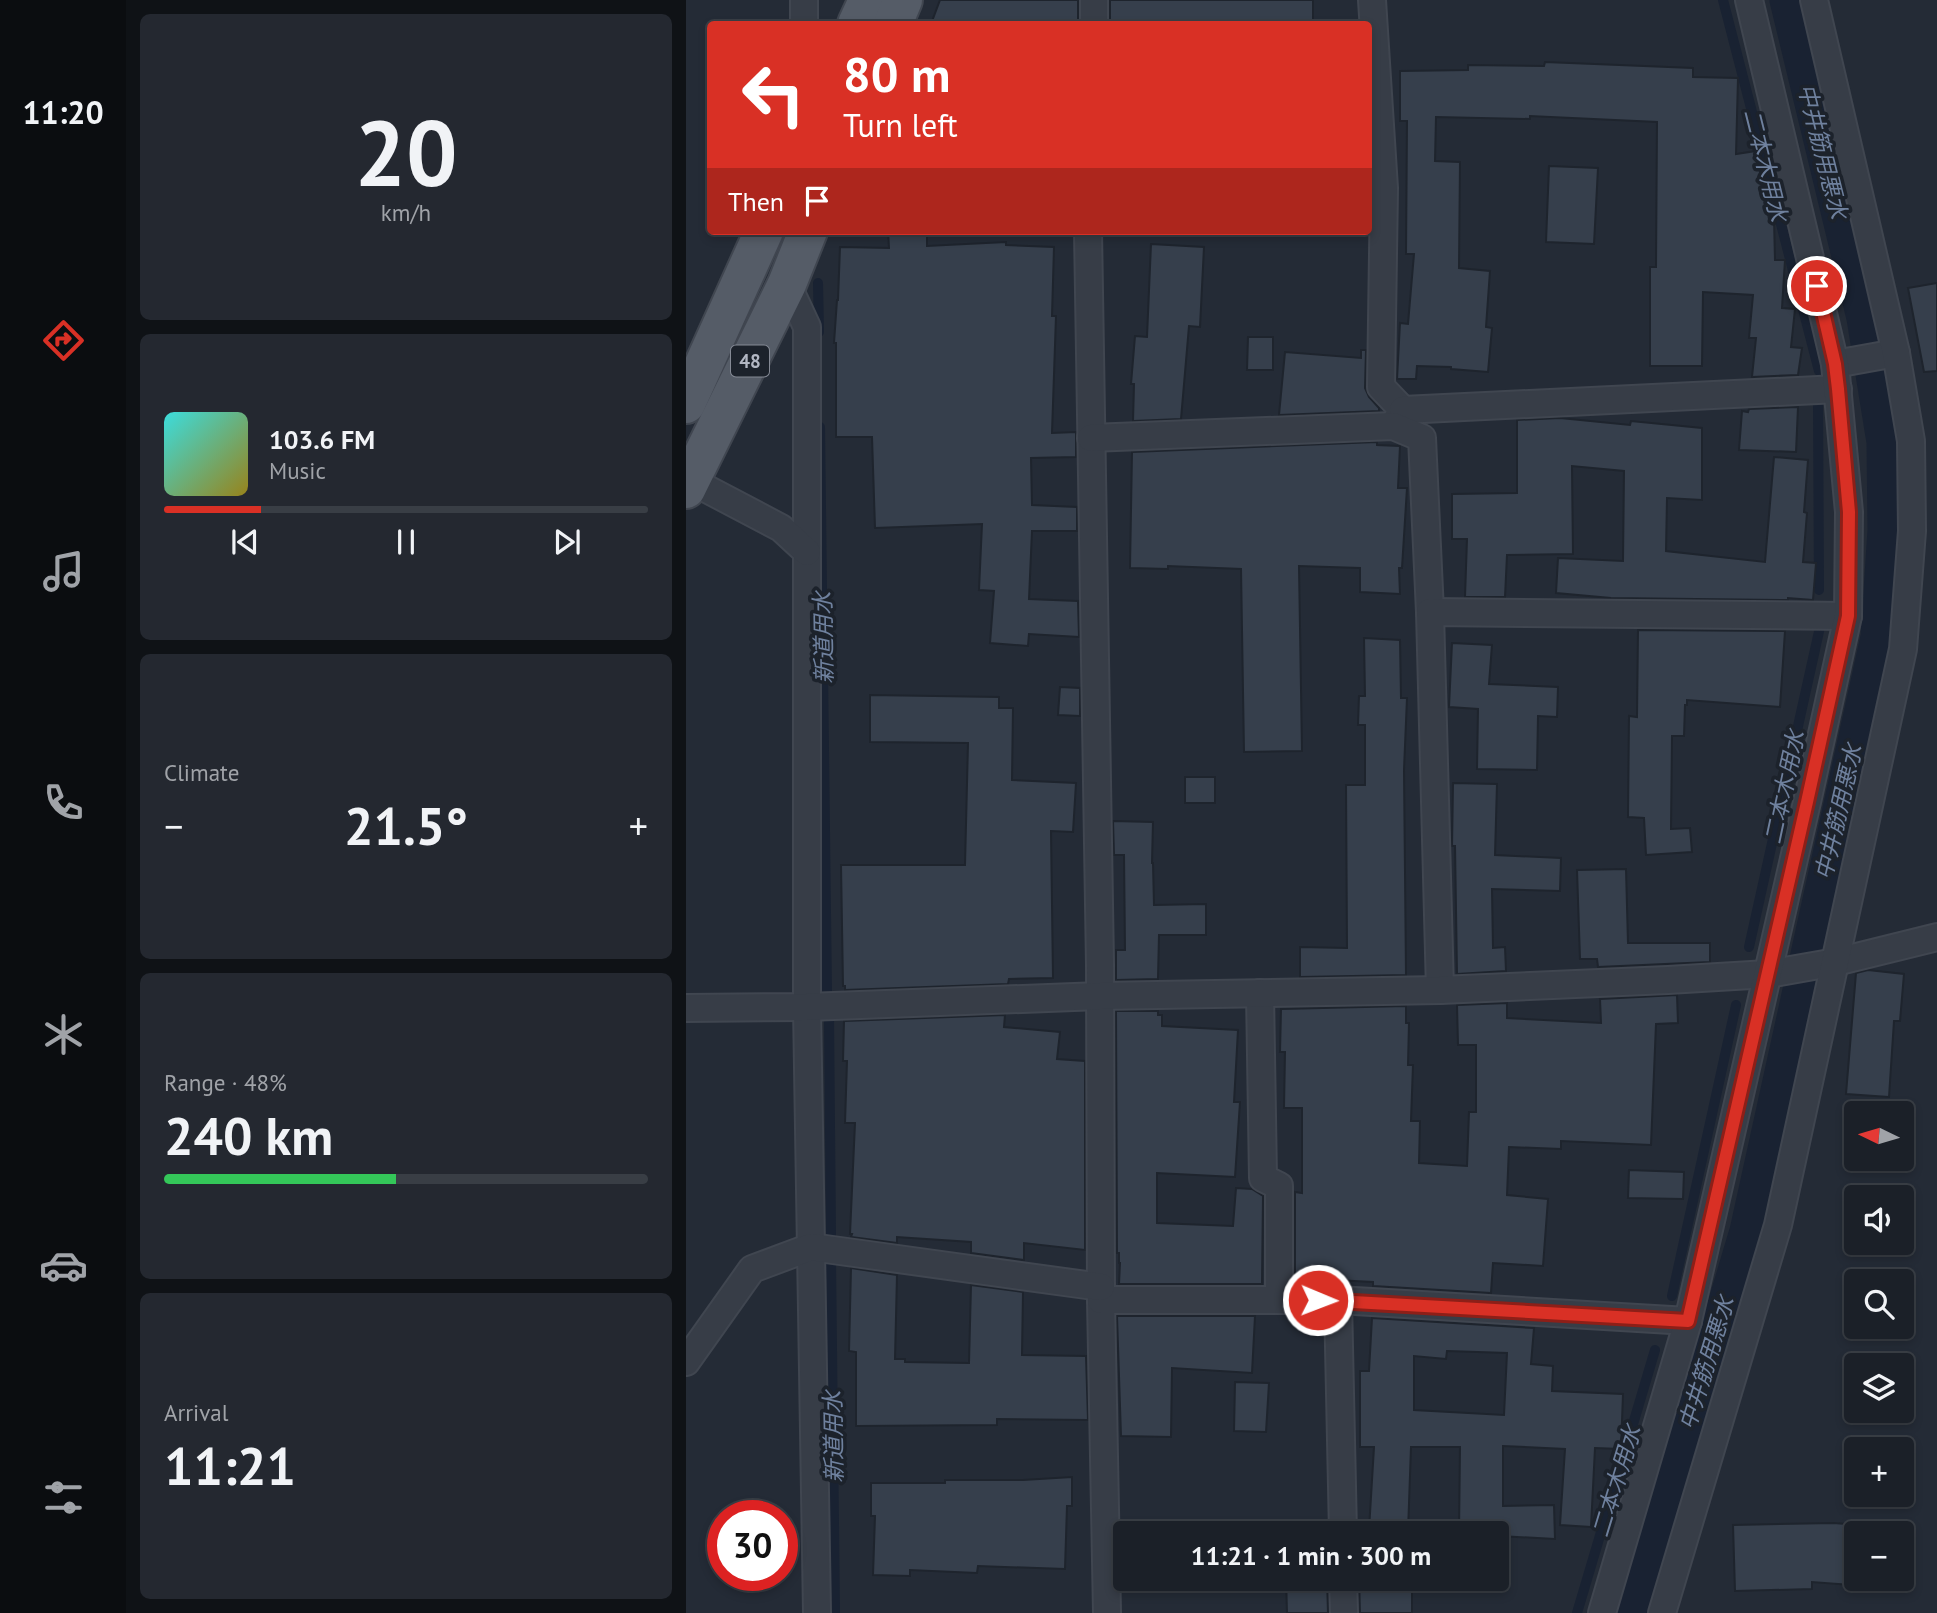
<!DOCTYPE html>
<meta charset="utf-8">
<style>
body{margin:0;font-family:"PT Sans","Noto Sans JP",sans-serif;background:#242830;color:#f1f3f6;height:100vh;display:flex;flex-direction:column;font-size:26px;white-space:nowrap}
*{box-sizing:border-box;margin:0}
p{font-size:23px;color:#a0a3a8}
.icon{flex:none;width:38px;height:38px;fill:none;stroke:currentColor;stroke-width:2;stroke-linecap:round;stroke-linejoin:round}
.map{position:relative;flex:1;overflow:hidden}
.drawer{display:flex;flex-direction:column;gap:14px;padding:14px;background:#0f1216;width:560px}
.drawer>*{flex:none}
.top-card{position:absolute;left:21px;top:21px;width:665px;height:214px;border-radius:7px;box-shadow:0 4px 10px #0003,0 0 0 2px #393e45;background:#d93025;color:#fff;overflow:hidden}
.needle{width:46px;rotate:275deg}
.controls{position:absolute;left:1158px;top:1101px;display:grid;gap:14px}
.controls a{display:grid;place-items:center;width:70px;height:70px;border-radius:7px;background:#1b2028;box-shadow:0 4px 10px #0003,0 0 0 2px #393e45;font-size:35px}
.speed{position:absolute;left:21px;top:1500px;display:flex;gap:14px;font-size:35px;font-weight:700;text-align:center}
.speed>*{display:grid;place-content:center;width:91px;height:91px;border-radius:50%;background:#1b2028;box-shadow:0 4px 10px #0003,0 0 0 2px #393e45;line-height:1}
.speed .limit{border:10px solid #d22;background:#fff;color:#111}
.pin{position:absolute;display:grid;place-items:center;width:60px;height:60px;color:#fff;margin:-30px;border:4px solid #fff;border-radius:50%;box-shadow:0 2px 7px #0007}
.me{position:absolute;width:77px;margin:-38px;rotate:91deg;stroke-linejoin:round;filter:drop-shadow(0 0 5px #0008)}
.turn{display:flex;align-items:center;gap:24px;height:147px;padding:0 21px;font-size:32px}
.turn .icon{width:91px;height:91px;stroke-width:2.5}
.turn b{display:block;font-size:49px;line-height:60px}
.then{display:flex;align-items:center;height:66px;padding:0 21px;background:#0003;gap:14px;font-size:26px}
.big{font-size:52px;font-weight:700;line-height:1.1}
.drawer .card{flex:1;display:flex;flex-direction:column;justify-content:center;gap:10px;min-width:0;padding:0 24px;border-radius:10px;background:#242830}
.drawer .dial{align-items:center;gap:0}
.dial b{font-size:91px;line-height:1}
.song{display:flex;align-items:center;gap:21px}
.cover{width:84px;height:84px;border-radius:10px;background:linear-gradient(135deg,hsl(180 70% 55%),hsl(50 70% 35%))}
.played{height:7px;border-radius:4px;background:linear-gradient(90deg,#d93025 20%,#393e45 20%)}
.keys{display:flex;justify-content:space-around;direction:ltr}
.heat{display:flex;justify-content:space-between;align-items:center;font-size:38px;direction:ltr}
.charge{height:10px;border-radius:5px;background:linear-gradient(90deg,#34c759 48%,#393e45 0)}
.trip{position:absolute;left:427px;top:1521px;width:396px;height:70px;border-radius:7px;background:#1b2028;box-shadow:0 4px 10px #0003,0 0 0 2px #393e45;font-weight:700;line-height:70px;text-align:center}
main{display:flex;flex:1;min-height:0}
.tab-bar{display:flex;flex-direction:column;width:126px;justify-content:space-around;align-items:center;background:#0b0d10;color:#a0a3a8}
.tab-bar .icon{width:49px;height:49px}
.tab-bar .current{color:#d93025}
.tab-bar b{font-size:32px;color:#f1f3f6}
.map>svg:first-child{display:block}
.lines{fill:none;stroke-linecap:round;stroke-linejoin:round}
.stream{stroke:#192232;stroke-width:10}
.canal{stroke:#192232;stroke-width:33}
.building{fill:#363f4c;stroke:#1e242d;stroke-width:2;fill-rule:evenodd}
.minor-casing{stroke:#404650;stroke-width:30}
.primary-casing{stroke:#404650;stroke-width:42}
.minor{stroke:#373d47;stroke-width:26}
.primary{stroke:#555c67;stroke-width:38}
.route-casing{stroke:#8d1f18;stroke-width:18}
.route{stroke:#d93025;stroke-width:12}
.labels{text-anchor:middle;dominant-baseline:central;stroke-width:7;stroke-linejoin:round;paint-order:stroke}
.shield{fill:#1c222b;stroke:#858a95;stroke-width:2}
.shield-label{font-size:19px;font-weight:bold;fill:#b2b7c3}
.water-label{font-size:23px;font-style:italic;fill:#6f819e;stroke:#1c222b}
</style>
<main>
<nav class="tab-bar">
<b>11:20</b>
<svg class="icon current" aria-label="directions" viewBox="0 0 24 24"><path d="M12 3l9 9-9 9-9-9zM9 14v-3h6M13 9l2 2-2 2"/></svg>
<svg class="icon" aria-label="music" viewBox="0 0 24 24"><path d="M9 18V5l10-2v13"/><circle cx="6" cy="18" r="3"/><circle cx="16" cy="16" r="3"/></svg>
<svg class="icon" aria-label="phone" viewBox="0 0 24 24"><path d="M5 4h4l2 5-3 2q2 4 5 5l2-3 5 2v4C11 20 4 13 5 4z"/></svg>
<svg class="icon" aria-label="climate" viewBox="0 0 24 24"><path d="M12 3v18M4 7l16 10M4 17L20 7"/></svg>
<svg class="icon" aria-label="car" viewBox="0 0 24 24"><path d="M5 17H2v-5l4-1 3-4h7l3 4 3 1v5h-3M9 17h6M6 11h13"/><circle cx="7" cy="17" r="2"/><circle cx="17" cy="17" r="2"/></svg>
<svg class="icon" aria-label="filters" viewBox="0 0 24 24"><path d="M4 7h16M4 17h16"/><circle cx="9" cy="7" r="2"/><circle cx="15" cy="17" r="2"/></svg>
</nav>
<section class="drawer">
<div class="card dial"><b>20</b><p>km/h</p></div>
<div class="card">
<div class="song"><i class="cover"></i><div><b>103.6 FM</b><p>Music</p></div></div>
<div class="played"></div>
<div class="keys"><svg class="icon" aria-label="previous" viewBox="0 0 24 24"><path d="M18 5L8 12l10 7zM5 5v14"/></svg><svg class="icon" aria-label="pause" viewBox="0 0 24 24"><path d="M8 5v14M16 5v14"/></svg><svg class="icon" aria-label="next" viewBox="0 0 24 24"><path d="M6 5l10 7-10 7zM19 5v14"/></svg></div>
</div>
<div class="card"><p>Climate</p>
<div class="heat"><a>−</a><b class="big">21.5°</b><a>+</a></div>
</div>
<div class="card"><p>Range · 48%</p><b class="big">240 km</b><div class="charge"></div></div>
<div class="card"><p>Arrival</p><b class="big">11:21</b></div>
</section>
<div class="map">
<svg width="1251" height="1613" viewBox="0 0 1251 1613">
<rect width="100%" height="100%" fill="#242b36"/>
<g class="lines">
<g class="stream">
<path d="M1037 0 1133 371"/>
<path d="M132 283 133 332"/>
<path d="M1132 399 1133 590"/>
<path d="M134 427 141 993"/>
<path d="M1063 947 1134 627"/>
<path d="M143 1018 145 1237"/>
<path d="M145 1262 149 1613"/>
<path d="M986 1296 1050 1005"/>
<path d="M891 1613 969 1350"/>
</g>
<path class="canal" d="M946 1613 1060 1231 1191 637 1198 530 1197 442 1177 318 1100 0"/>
</g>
<g class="building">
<path d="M254 0H392V24H245Z"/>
<rect x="424" y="0" width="203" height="24"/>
<path d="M859 62 1007 68V77L1052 78 1050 154 1070 151 1083 219 1088 218 1089 260H1099L1096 308 1109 309 1105 347 1116 348 1112 375 1066 377 1070 338H1063L1067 295 1017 292 1016 366H964V267H970L971 122 844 116V119L750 117 749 161 774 162 773 268 804 271 800 327 806 328 802 372 765 369V367L731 366 730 379H711L714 323 722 324 728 254H720L721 121H714V71L782 70V65L858 66Z"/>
<path d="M863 166 912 168 908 244 860 242Z"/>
<path d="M202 231H241V246L320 242V245L368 247 366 316H370L366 433 390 432V457L345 458 346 505 391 507V531H346L343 599 392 601 393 637 343 634 342 646 304 643 308 591 293 590 296 524 189 528 186 437H150V343H148L151 300H152L154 247 203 248Z"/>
<path d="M465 244 518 247 514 327 503 326 495 419 447 421 448 384H445L449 336 461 337Z"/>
<path d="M1251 283V371L1238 372 1222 288Z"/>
<path d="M562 337H587V370H561Z"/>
<path d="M675 350H680L679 388 683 397 693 408V411L593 415 599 352 675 358Z"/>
<path d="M1112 407 1110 452 1053 450 1056 411 1062 412 1063 409Z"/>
<path d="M874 418 944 425 945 421 1016 428V500L981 498 980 551 1079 562 1088 457 1122 460 1118 512 1121 513 1117 562 1130 563 1127 600 1102 598V600L925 598 870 593 872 558 937 561 938 471 886 466 887 554 821 555 819 597H779L781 539H766V494L831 493V420Z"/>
<path d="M691 442V445L714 446 712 488H721L716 568H713L714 594 674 592V568L613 566 616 751 558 752 555 569 482 566V569L444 568 446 452Z"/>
<path d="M952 630 1099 631 1094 707 1001 700V705H999L998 736H986L985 829 1004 828 1006 852 960 855 958 818 942 817 943 716 951 717Z"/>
<path d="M678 638 714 640 715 698H721L718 770 720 975 614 977V947L661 948 660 785H679V725H672L673 696H679Z"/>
<path d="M766 643 806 645 803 684 872 687 871 717 852 716 851 770 791 769 792 709 763 707Z"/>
<path d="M374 687 394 688V716L372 715Z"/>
<path d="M184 695 313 697V708H327L326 780 390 783 387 832 365 831 367 978 323 979 322 984 159 990V986H157L155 865H279L282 743 184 742Z"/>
<rect x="499" y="777" width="30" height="26"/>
<path d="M767 783 811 784 809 855 875 858 874 891 806 889 807 948 819 947 820 971 771 974 769 846H766Z"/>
<path d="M427 821 467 822 466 863H467L468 905 520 904V935H473L472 979 430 980V950H439L438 855H428Z"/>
<path d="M940 869 942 943H1024V962L912 967 911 959H894L891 870Z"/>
<path d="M1182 970 1218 974 1214 1021H1208L1203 1097 1160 1094 1170 973Z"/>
<path d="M991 995 992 1023 970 1024 965 1145 875 1141V1149L823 1147 821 1195 862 1199 857 1266 807 1263 805 1293 687 1286V1282L609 1278V1192L616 1193V1108H598L599 1052H594L595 1009 720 1006V1023H723L722 1065H727L725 1121H734L733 1163 781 1166 783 1112H790V1045H772L771 1005 821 1003V1018L915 1023 914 999Z"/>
<path d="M430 1011H472V1015H476V1026L552 1030 548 1102H554L549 1177 471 1173V1223L547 1226 550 1188 566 1189 577 1196 576 1284H433L434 1263H433V1253H431Z"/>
<path d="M319 1015 318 1027 374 1032 371 1059 399 1061V1250L338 1243V1260L285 1253V1242L211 1237V1243L165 1237 166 1234H164L169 1123H159L161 1061H157L158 1021Z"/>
<path d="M943 1170 998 1172 997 1199 942 1198Z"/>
<path d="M165 1268 211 1275 209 1359H219V1362L283 1363 285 1285 337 1292 336 1355 400 1356 402 1420 311 1419V1425L170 1426V1352L163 1351Z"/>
<path d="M431 1316H569L566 1373 486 1368 485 1437 435 1436Z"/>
<path d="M686 1318 848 1328 845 1364 867 1366 866 1391 937 1394 935 1449 909 1448 905 1527 874 1525 879 1449 817 1446V1506L868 1505 869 1539 813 1536V1533H773L774 1447H725L722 1532 683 1530 688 1447H674V1371H683ZM761 1351 821 1353 818 1415 728 1410V1356L760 1359Z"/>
<path d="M549 1382 583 1383 580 1432 548 1431Z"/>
<path d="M386 1477V1506H381L379 1569 292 1566 291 1573 224 1570V1576L187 1575 189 1516H185V1483H259V1480H337Z"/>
<path d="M1148 1523 1184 1526V1533H1171V1578H1180L1179 1586 1126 1582V1589L1049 1591 1047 1525Z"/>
<path d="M600 1578H641L642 1613H601Z"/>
<path d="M673 1578H726V1613H674Z"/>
</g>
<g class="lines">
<g class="minor-casing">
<g id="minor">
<path d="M118 0V24"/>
<path d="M408 0V24"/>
<path d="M686 0 698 188 695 387 717 410 707 426"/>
<path d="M402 231 414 965 415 1300 421 1613"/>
<path d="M101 284 121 327V1007L131 1613"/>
<path d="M1149 364 1210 353"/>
<path d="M717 410 1152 389"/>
<path d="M405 438 707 426 736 438 744 612"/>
<path d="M0 478 95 528 121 552"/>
<path d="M754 990 744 612 1162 616"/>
<path d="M574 993 577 1178 593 1186V1300"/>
<path d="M0 1008 121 1007 414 996 754 990 982 980 1082 974 1150 962 1251 937"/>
<path d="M415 1300H652L1002 1321"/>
<path d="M652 1300 657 1533"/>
<path d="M0 1362 66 1269 125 1247 415 1287"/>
<path d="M657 1578 658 1613"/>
<path d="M916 1613 1002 1321 1121 802 1162 616 1163 512 1149 364 1063 0"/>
<path d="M976 1613 1092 1225 1217 649 1226 531 1225 441 1210 353 1128 0"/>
</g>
</g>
<g class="primary-casing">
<g id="primary">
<path d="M171 24 182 0"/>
<path d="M207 24 217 0"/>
<path d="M0 404 78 231"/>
<path d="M0 489 101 284 122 231"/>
</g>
</g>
<use href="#minor" class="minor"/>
<use href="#primary" class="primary"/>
</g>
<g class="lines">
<g class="route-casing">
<path id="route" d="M632 1300 1002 1321 1121 802 1162 616 1163 512 1152 389 1149 364 1131 286"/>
</g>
<use href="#route" class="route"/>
</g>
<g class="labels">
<rect class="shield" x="45" y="345.5" width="38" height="31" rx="5"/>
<g class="shield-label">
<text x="64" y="361">48</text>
</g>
<g class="water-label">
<text transform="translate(1137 151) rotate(76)">中井筋用悪水</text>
<text transform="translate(1080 165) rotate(76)">二本木用水</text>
<text transform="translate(137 638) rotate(-91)">新道用水</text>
<text transform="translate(1098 787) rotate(-78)">二本木用水</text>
<text transform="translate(1152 812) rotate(-77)">中井筋用悪水</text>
<text transform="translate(1020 1363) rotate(-73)">中井筋用悪水</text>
<text transform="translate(147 1437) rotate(-91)">新道用水</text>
<text transform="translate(930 1481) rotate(-73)">二本木用水</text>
</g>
</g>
</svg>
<div class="controls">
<a><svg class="needle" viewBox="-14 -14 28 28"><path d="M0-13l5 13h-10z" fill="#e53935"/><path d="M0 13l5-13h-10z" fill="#a0a3a8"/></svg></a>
<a><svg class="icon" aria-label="sound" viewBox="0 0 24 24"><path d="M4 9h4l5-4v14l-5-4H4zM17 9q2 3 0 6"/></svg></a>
<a><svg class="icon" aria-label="search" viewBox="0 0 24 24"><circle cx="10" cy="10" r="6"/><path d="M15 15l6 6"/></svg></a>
<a><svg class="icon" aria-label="layers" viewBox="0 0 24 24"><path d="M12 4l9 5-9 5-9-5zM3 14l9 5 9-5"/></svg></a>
<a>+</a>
<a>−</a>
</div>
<div class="speed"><div class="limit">30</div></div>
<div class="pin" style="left:1131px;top:286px;background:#d93025"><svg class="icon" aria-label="arrive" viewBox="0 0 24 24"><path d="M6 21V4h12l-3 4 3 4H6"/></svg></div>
<svg class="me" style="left:632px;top:1300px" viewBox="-20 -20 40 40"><circle r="17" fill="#d93025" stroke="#fff" stroke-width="3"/><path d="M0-11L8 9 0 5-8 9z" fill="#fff"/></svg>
<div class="trip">11:21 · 1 min · 300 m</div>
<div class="top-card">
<div class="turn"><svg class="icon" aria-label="left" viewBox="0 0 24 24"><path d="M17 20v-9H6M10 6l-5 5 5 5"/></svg><div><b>80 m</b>Turn left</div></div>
<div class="then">Then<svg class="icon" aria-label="arrive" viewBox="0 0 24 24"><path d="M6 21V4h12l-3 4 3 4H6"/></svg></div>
</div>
</div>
</main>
